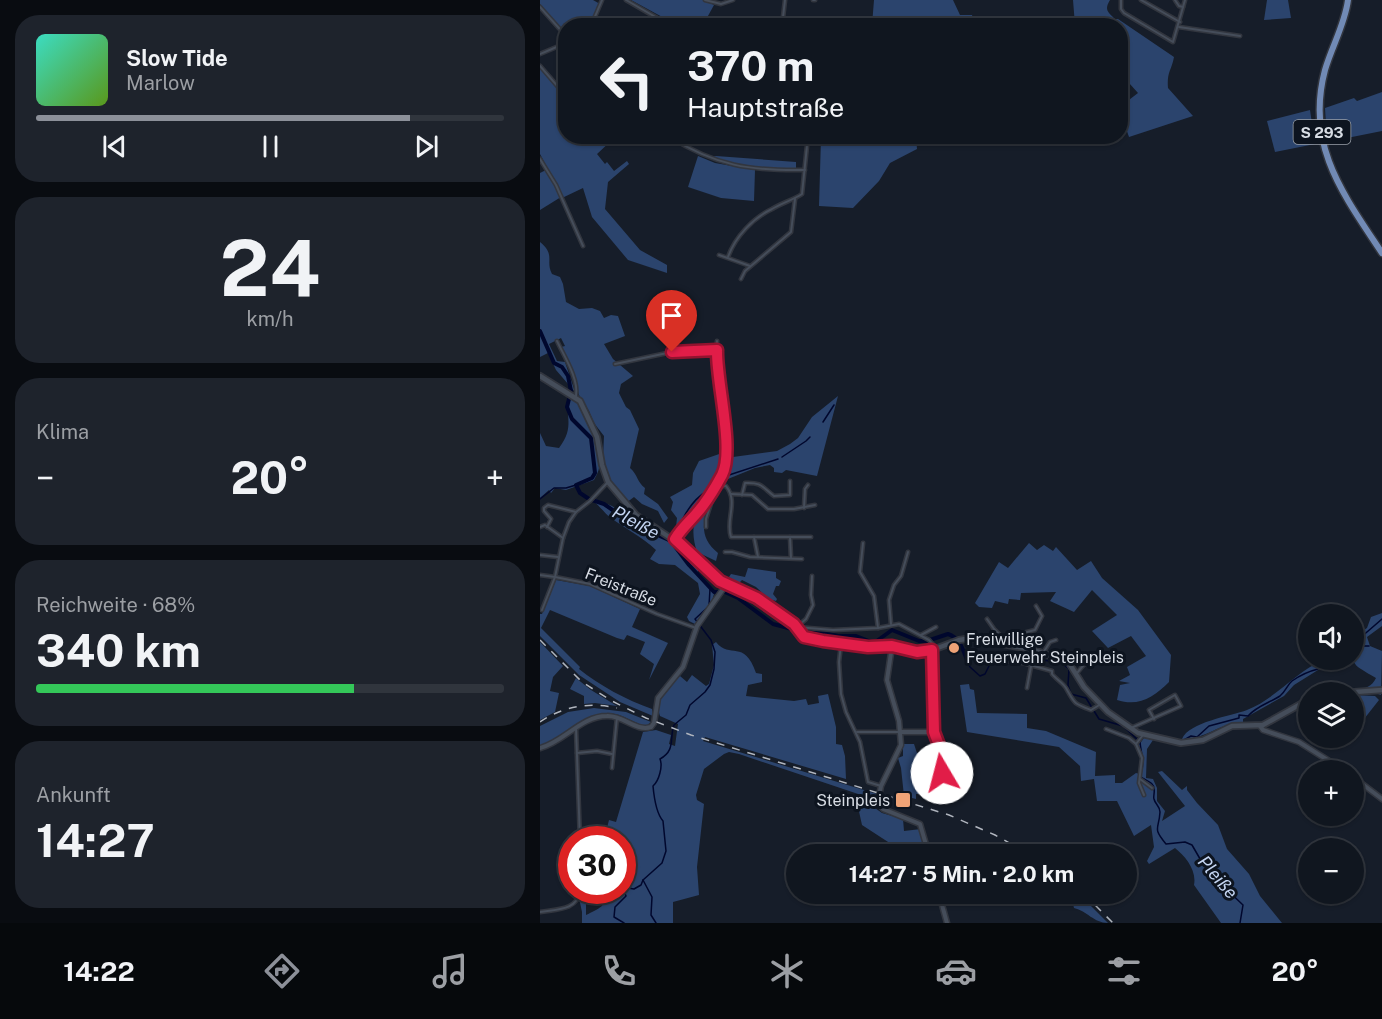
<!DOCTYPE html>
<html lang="de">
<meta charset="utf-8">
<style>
body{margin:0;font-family:"Public Sans",sans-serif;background:#1e232c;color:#f1f3f6;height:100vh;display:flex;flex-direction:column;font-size:22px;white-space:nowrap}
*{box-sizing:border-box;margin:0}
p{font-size:20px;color:#9c9fa4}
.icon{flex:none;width:33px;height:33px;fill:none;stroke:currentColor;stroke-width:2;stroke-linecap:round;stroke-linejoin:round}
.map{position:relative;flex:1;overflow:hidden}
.side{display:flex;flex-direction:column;gap:15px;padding:15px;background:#090c11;width:540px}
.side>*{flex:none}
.top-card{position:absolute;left:18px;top:18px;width:570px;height:126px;border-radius:24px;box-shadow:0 2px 4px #0004,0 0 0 2px #30353d;background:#10161f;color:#f1f3f6;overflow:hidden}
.controls{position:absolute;left:758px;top:604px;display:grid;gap:12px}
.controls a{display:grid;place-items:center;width:66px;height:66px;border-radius:50%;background:#10161f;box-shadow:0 2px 4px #0004,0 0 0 2px #30353d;font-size:30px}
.speed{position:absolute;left:18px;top:826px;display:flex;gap:12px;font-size:30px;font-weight:700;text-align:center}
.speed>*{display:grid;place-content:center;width:78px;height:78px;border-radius:50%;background:#10161f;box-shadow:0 2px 4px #0004,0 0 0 2px #30353d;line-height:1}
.speed .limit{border:9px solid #d22;background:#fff;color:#111}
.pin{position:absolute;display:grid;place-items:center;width:51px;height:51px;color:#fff;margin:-62px -26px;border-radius:50% 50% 50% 0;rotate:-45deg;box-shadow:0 0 6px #0007}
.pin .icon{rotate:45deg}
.me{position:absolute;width:66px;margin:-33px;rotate:352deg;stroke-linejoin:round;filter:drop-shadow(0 0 4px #0008)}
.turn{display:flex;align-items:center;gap:21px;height:126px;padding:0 30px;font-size:27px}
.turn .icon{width:78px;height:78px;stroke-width:2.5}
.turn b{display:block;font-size:42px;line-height:51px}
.big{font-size:45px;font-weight:700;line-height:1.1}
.side .widget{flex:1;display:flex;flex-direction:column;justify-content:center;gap:9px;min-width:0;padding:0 21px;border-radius:24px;background:#1e232c}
.side .dial{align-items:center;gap:0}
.dial b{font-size:78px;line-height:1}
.song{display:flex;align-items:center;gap:18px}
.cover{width:72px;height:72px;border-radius:9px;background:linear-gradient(135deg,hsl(170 70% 55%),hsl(90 70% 35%))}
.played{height:6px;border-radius:3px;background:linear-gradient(90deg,#8c9099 80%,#30353d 80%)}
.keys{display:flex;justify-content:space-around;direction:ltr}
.heat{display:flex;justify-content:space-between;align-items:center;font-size:33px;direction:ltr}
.charge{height:9px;border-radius:4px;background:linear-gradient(90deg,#34c759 68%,#30353d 0)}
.trip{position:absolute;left:246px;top:844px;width:351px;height:60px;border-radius:30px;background:#10161f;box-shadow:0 2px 4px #0004,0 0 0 2px #30353d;font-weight:700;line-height:60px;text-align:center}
.tabs{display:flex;height:96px;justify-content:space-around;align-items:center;background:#06090c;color:#9c9fa4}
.tabs .icon{width:42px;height:42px}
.tabs .selected{color:#8c9099}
.tabs b{font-size:27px;color:#f1f3f6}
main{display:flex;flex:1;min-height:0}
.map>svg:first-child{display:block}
.green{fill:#2b446d}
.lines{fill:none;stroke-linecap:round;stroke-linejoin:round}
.stream{stroke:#00072d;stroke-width:1.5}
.river{stroke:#00072d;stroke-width:4}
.minor-casing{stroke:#32363f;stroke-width:5}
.tertiary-casing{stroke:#32363f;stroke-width:7}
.secondary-casing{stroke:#32363f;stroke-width:8}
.primary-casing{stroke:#32363f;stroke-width:9}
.minor{stroke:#454d5a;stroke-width:2}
.tertiary{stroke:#454d5a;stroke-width:4}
.secondary{stroke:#454d5a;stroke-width:4.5}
.primary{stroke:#718ab5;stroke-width:6}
.rail{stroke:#b1b6bf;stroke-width:1.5;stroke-dasharray:8 8;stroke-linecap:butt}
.route-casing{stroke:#92132f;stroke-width:15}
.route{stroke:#e11d48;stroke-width:10}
.poi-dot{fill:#efa377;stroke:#0d141f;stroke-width:2}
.labels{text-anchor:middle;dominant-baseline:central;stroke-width:6;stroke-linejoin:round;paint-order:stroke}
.shield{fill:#0d141f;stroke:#9aa0a9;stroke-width:1.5}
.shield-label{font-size:15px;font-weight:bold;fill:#d7dce4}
.street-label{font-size:16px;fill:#d7dce4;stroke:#0d141f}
.poi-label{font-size:16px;fill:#d7dce4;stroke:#0d141f;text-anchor:start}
.water-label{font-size:18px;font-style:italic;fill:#c4d5f2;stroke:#0d141f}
</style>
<main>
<section class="side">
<div class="widget">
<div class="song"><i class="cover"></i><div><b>Slow Tide</b><p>Marlow</p></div></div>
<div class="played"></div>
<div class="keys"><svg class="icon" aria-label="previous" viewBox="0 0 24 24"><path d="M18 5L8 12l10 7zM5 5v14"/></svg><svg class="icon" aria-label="pause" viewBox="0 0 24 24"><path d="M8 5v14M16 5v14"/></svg><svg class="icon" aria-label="next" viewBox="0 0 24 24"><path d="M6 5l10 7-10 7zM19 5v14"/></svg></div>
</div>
<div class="widget dial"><b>24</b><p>km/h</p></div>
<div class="widget"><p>Klima</p>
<div class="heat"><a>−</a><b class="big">20°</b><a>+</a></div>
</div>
<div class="widget"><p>Reichweite · 68%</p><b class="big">340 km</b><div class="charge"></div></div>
<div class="widget"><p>Ankunft</p><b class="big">14:27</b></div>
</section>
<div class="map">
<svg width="842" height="923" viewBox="0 0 842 923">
<rect width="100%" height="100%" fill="#161d29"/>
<g class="green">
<path d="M0 0H53L60 4 51 25 26 26 25 36 0 4Z"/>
<path d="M91 0H164L174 5 163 25H137Z"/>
<path d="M334 0H413L420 15H432L435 25H332Z"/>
<path d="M533 0H570C564 10 568 12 575 19H578L634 57C631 72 627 71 628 88L653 116 589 137 581 114 586 112 585 103 598 93 581 74 580 26 535 25Z"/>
<path d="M727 0H748L751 18 724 20Z"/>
<path d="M0 68 25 98 26 136 70 137 72 140 57 154 65 164 67 162 74 171 87 161 89 164 68 182 65 209 100 250 127 265V273L88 260 52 217 43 188 22 198 21 197 0 210V173L8 169 0 154Z"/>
<path d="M842 92V131L787 142 785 108 814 98 817 101Z"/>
<path d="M770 110 775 144 735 152 727 121Z"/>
<path d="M281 137H376L377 149 350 163 339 181 313 208 279 206Z"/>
<path d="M158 156 175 163 215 170 214 201 181 198 148 187Z"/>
<path d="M176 156 256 162V168C227 170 199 166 171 157Z"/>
<path d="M0 242C16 255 5 261 12 274L20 277 23 284 26 302 39 309 52 308 60 311 64 318 71 315 78 316 85 336 64 344 73 359 93 376 81 384 79 393 86 407 90 410 99 429 90 468C98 475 97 482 105 488L104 494 118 504 128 518 124 523 118 511 102 504 94 497 86 503 68 479 63 458 64 436 54 423 49 411 39 395 32 372 21 347 25 346 21 338 9 344 17 361 25 362 35 392 16 370 8 353 0 357Z"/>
<path d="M29 394C46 409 61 444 59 467 59 471 56 476 54 480L26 490 15 488 11 493 9 490 0 498V433L6 446 19 448C36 426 24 416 29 394Z"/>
<path d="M298 396 277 476 246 470 242 473 234 472V468L230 465 215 468 178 483 185 471 188 455 193 457 237 451 250 444 258 438 272 417Z"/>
<path d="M185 452C185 474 170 492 158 509L155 507 140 525 136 527 137 518 131 510 133 502 130 497 152 485 153 473 159 461Z"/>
<path d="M55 499 72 506 89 518 133 541 159 569 157 573 174 594 171 604 157 625 149 621 147 617 160 594 158 583 135 565 119 564 110 559 116 550C102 537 86 529 71 518 64 513 60 506 53 501Z"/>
<path d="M169 503C162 524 160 538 178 553L176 561 157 552C152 536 151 522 162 509L165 510Z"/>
<path d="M489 543 497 550 504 545 513 551 516 547 537 570 551 561 562 578 598 610 631 655 629 682C614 697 599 707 577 700L580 685 590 683 579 681 590 675 587 667 606 656 591 636 568 648 552 631 577 615 552 590 534 612 510 601 516 592 481 593 480 600 469 599 468 604 455 601 452 608 439 607 435 603 459 562 468 568Z"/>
<path d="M208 568 236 572V578L241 581 239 586H236L233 594 237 599 236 601 229 599 216 587 202 580 199 583 189 577 191 574 205 577Z"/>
<path d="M16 580 50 586 100 609 92 627 128 643 109 680 114 664 100 654 105 642 87 635 84 640 77 638 10 610 1 628 40 667 39 669C59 685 86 700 112 709L113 716 80 702 39 675 0 636V614H2Z"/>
<path d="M842 613V626L827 637 830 646 842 651 841 695 835 693H789C804 691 829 694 836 678 809 662 813 667 813 637L827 628 831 617Z"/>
<path d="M0 642 23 666 13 677 10 691 19 693 15 712 0 720Z"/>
<path d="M176 642C190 660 204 638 216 673L222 674V682L208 685 206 696 254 701 266 699 268 705 279 703 278 696 288 694 296 727V744L302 745 305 756 306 779 165 737 163 741 337 794 336 800 199 754 189 752 184 754 164 769 156 795 157 800 164 804 157 867 159 895 133 902V923H42V912L39 898 46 901V915C59 909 66 906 70 891H82V840H65V837L49 833 50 827 67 828 69 820 76 822 103 732 116 730 131 735 129 744 135 746 138 724 120 716C114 699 129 687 140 676L147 682 152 675 166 686 169 684 174 665 172 645Z"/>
<path d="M784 660H794L754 685 744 696 703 719V722C680 723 664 740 642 739 649 722 691 716 707 710 737 698 756 671 784 660Z"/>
<path d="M36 678 51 690 77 706 55 703 44 704V696L30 689Z"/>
<path d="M429 684 430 689 434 690 437 713 487 714V728L506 731 556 752 555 776 575 775V783H582L596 773 600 774 602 763 599 745 604 738 613 740 607 749 606 778 613 779 617 788V801L625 811 622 821 645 806 618 772 622 771 642 790 647 786V790L657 803 678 825 687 849 709 874 720 896 742 923H681L654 885C657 870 645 856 635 848L609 864 607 861 614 847 611 825 594 836 577 801H557L554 779 541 781 540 766 519 747 427 732 420 685Z"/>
<path d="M813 695 835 696 839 700 813 733Z"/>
<path d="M54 708 86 712 111 722 106 726C95 724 86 716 75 714 44 710 27 738 0 747V726L28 712Z"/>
<path d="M363 744H374L377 753 386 750 394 773 398 794H376V799L364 796 361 768 358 758 363 756Z"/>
<path d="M318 799 325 801 342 813 363 819 364 831 381 829 388 852 365 853 322 825 318 807Z"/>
<path d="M535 894H539L568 923C554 923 547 911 534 908L532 900Z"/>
</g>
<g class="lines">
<g class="stream">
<path d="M283 422 294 405"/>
<path d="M242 457 266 441 270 437"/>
<path d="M186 476 238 459"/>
<path d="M0 499 14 488H26L36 485"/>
<path d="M138 530C144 514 152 500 167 491"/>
<path d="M813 645 819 646 820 638 842 619"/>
<path d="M821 646H829"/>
<path d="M427 660 430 667 440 676 445 674 452 660 480 655 493 660 515 661 523 664 529 669 528 685 531 694 546 698 559 719 583 726 600 742C601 754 605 761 601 773"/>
<path d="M644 740 651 736 657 737 669 726 699 718V715L708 716C717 706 729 703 740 696 746 691 747 685 752 681 759 676 770 671 778 669L780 665H783L790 660"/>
<path d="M601 777C606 781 614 782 614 789 615 792 613 797 614 799 615 804 620 806 620 812 619 830 612 827 626 844L645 842 652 845 663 864 673 871 682 885 703 905 700 923"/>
<path d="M103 880 112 897 111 915 116 923"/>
<path d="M82 887 94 889 101 885 103 880 122 863 126 851 123 821C116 813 114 797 113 786 119 781 123 766 120 759 136 750 129 739 134 725L146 715 150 705 165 692 170 685 174 669 175 652 171 640 155 619 169 606 170 589"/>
<path d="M79 891H84L86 896 75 907 74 917 84 923"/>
</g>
<path class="river" d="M0 331 14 363 22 367 28 376 31 391 27 407 32 419 51 438 55 473 52 478 36 485 40 493 49 499 64 504 91 523 131 541 149 565 174 592H185L198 598 233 624 252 629 271 630 298 636H316L334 643 352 630 379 641H387L408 634C420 638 423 650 427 660"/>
<g class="minor-casing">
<g id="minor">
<path d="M86 0 131 26"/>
<path d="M165 0 181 4 193 0"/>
<path d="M273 0H275"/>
<path d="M581 0V9L584 13 633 42 645 0"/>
<path d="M601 0 640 22"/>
<path d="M635 0 639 6 643 7"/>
<path d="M0 7 26 36"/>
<path d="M53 21 58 26"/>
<path d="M51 26 62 0"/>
<path d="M242 26 245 0"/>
<path d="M639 27 700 36"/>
<path d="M0 54 26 43"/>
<path d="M0 66 26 96"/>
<path d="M128 136C176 166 210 171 265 170"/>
<path d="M0 159 16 185 43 246"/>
<path d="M179 255 210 266"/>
<path d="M188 257C195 237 213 218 232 209 242 203 253 200 262 194L268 136"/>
<path d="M201 279 205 271 251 232 255 199"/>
<path d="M17 341C24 356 39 379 36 396"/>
<path d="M75 364 132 352 176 350"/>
<path d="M68 482 50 501 36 512 29 522 23 538 15 577 50 584 117 614 156 628"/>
<path d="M174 490 181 486H186C199 502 185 520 191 537H271"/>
<path d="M191 494 212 495 228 509H254L275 505"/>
<path d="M202 495 205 483C222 482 222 487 234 496L250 495V481"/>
<path d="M264 508 265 489 268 485"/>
<path d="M0 527 5 525 23 538"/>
<path d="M7 527 11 519 4 511V508L8 505 36 512"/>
<path d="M166 527V519L173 497"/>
<path d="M214 537 218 557"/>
<path d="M250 537 251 558"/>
<path d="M135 539C149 516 178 493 185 467 188 458 186 448 185 439 183 406 174 373 177 341"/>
<path d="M323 543 320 572 334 596 338 628"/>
<path d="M185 552H192L210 557 262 559"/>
<path d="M0 555 18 557"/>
<path d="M0 575 15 577 2 610"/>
<path d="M447 619 454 629 463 638"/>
<path d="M351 624 349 600 354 585 361 576 368 552"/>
<path d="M259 625 266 619 273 605 271 595 272 576"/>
<path d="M256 627 293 630 338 628 359 624 389 640 395 647"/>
<path d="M381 635 396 627"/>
<path d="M462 642 463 638 495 630 502 616 496 606"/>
<path d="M301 644 299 662 301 694 306 712 320 742 328 782 341 786"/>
<path d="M503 653 510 642 516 640"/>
<path d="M465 661 483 663 512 671V674C516 679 523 683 526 688 535 704 533 703 551 710L561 704"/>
<path d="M537 673 548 660 563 658"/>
<path d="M487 688 494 650"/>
<path d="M36 728 40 840"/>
<path d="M591 728 641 706 635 695 609 710 614 719"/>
<path d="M566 729 589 738 596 744"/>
<path d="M317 732H359"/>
<path d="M394 734 405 761 399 791"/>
<path d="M603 735 596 744 602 758 599 783 604 795"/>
<path d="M37 753 57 751 72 754"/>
<path d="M72 768 77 717"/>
<path d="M600 779 612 788"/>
<path d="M0 912C16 909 37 911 40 891"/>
</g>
</g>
<g class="tertiary-casing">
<g id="tertiary">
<path d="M352 646 347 680 359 721 361 745 341 786 338 801 343 809 380 824 389 855"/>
<path d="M720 726 723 730 759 742 805 771"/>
<path d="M360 732H394L392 650"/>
<path d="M0 748C24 742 41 716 67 716 83 715 96 732 111 727L114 723 118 698 143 667 157 626 186 585"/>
<path d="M813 777 842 799"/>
<path d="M399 894 407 923"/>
</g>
</g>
<g class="secondary-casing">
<g id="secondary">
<path d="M0 376 40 401 57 437 62 465 68 482 96 515 147 549 180 581 217 598 254 624 264 637 283 641 328 647 352 646 377 652H387L419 640 432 638 494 650 529 663 544 687 568 712 598 733 641 743 663 740 692 726 723 725 768 700"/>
<path d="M801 693 842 690"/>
</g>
</g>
<g class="primary-casing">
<path id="primary" d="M808 0C805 24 792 46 785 70 765 145 803 194 842 253"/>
</g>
<use href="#minor" class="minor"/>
<use href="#tertiary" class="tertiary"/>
<use href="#secondary" class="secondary"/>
<use href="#primary" class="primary"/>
<g class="rail">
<path d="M0 640 42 682 72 701 106 718 151 735 409 815 455 835 491 855"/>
<path d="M0 722C23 706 50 702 77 708"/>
<path d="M544 894 573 923"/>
</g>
</g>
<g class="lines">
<g class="route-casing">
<path id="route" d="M132 352 177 350C176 381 195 450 182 475 175 488 166 503 156 514 148 523 141 529 135 539L180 581 217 598 254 624 264 637 283 641 328 647 352 646 377 652 392 650 394 732 405 761 402 773"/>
</g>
<use href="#route" class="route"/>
</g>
<g class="poi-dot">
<circle cx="414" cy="648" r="6"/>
<rect x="355" y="792" width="16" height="16" rx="3"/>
</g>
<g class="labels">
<rect class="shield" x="753.5" y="120" width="57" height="24" rx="4.5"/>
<g class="shield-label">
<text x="782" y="132">S 293</text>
</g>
<g class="street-label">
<text transform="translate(81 587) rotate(22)">Freistraße</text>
</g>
<g class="poi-label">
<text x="426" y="639">Freiwillige<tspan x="426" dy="18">Feuerwehr Steinpleis</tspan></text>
<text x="350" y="800" text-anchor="end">Steinpleis</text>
</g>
<g class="water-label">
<text transform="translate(96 522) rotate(28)">Pleiße</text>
<text transform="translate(678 877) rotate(49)">Pleiße</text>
</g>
</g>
</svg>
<div class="controls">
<a><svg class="icon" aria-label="sound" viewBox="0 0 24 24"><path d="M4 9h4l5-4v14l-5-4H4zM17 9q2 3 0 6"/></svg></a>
<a><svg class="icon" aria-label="layers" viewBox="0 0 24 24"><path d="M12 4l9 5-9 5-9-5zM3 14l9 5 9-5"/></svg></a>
<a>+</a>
<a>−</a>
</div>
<div class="speed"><div class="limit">30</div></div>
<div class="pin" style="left:132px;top:352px;background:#d93025"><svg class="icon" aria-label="arrive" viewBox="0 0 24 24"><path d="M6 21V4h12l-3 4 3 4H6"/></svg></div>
<svg class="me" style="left:402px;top:773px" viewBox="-20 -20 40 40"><circle r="19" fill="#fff"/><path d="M0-13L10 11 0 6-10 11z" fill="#e11d48"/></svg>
<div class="trip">14:27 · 5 Min. · 2.0 km</div>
<div class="top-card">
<div class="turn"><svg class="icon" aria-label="left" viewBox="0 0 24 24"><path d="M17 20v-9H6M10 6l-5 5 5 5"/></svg><div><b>370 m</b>Hauptstraße</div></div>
</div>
</div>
</main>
<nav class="tabs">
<b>14:22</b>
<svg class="icon selected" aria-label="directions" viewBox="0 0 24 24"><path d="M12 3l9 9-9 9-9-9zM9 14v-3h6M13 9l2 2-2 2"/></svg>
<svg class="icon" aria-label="music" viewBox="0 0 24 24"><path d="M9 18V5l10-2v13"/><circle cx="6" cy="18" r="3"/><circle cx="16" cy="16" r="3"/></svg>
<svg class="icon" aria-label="phone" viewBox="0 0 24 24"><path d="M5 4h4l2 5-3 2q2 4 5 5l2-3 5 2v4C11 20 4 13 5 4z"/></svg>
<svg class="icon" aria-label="climate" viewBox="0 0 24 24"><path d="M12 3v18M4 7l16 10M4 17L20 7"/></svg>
<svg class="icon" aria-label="car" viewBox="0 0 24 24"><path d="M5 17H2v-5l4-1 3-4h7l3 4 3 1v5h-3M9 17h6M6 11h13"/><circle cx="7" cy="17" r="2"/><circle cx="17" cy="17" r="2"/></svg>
<svg class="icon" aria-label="filters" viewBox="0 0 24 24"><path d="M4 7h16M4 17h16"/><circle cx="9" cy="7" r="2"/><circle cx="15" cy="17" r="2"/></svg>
<b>20°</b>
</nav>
